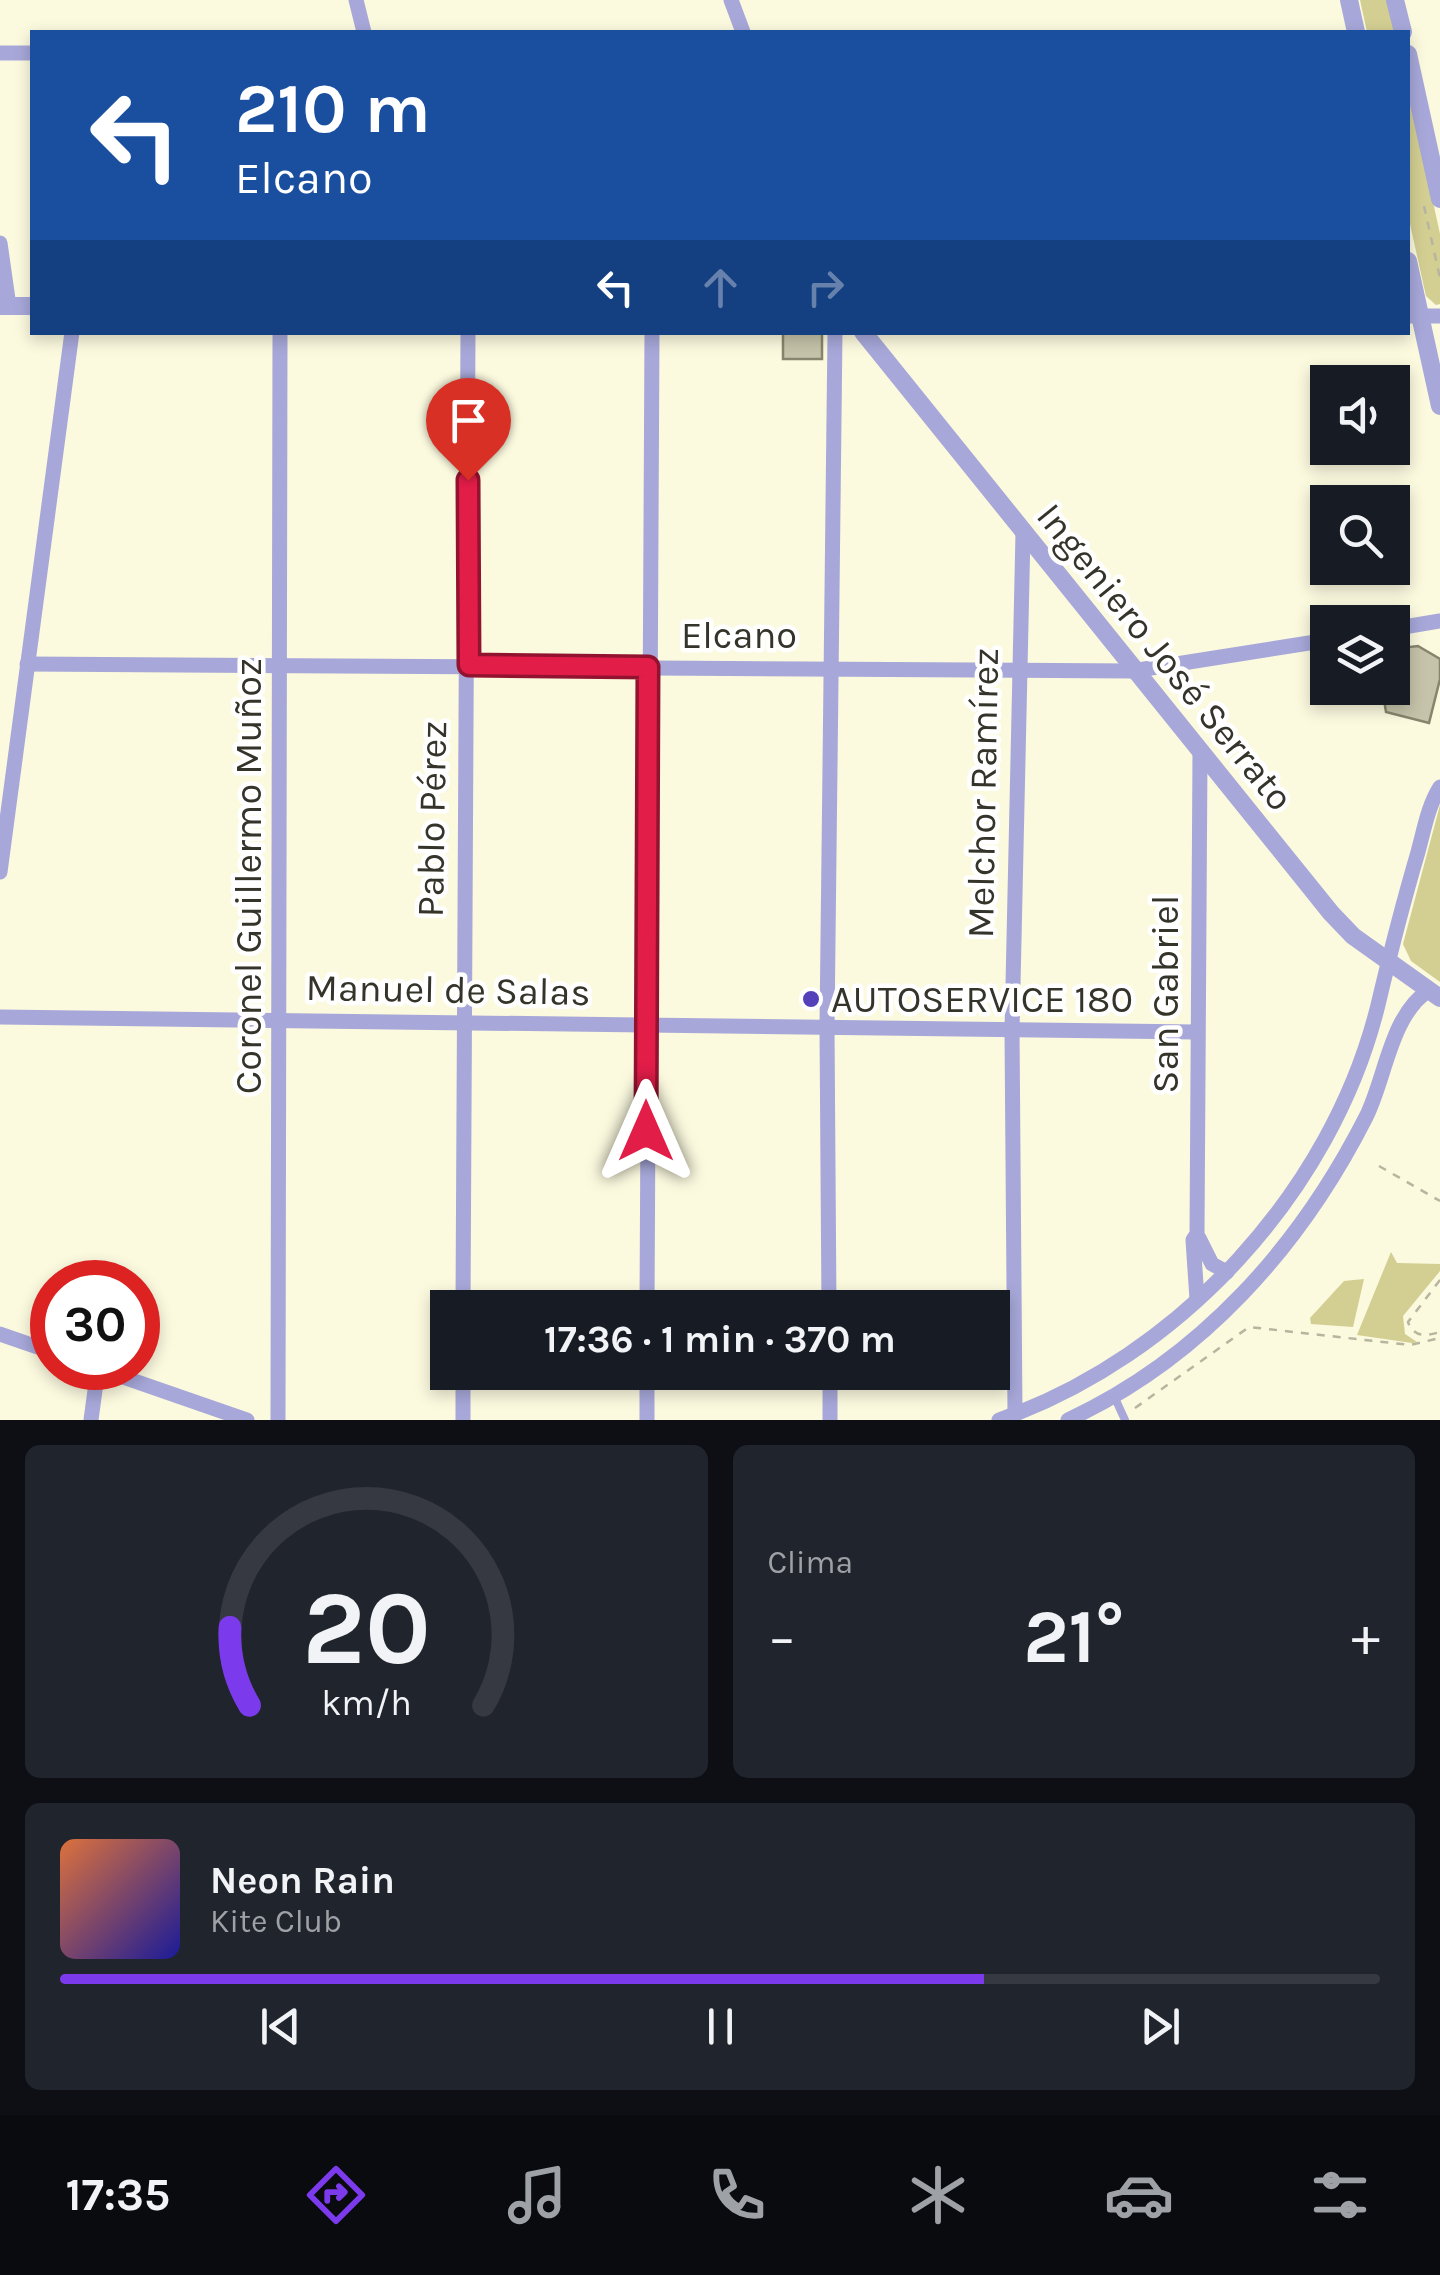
<!DOCTYPE html>
<html lang="es">
<meta charset="utf-8">
<style>
body{margin:0;font-family:Karla,sans-serif;background:#20242c;color:#f1f3f6;height:100vh;display:flex;flex-direction:column;font-size:38px;white-space:nowrap}
*{box-sizing:border-box;margin:0}
p{font-size:32px;color:#9ea1a6}
.icon{flex:none;width:55px;height:55px;fill:none;stroke:currentColor;stroke-width:2;stroke-linecap:round;stroke-linejoin:round}
.map{position:relative;height:1420px;overflow:hidden}
.panel{display:flex;flex-direction:column;gap:25px;padding:25px;background:#0d0f14;flex:1}
.panel>*{flex:none}
.guide{position:absolute;left:30px;top:30px;width:1380px;height:305px;border-radius:0px;box-shadow:0 5px 15px #0003;background:#1a4fa0;color:#fff;overflow:hidden}
.tools{position:absolute;left:1310px;top:365px;display:grid;gap:20px}
.tools a{display:grid;place-items:center;width:100px;height:100px;border-radius:0px;background:#171b24;box-shadow:0 5px 15px #0003;font-size:50px}
.speed{position:absolute;left:30px;top:1260px;display:flex;gap:20px;font-size:50px;font-weight:700;text-align:center}
.speed>*{display:grid;place-content:center;width:130px;height:130px;border-radius:50%;background:#171b24;box-shadow:0 5px 15px #0003;line-height:1}
.speed .limit{border:15px solid #d22;background:#fff;color:#111}
.pin{position:absolute;display:grid;place-items:center;width:85px;height:85px;color:#fff;margin:-102px -42px;border-radius:50% 50% 50% 0;rotate:-45deg;box-shadow:0 0 10px #0007}
.pin .icon{rotate:45deg}
.me{position:absolute;width:110px;margin:-55px;rotate:0deg;stroke-linejoin:round;filter:drop-shadow(0 0 8px #0008)}
.turn{display:flex;align-items:center;gap:35px;height:210px;padding:0 40px;font-size:45px}
.turn .icon{width:130px;height:130px;stroke-width:2.5}
.turn b{display:block;font-size:70px;line-height:85px}
.lanes{display:flex;align-items:center;height:95px;padding:0 40px;background:#0003;justify-content:center;gap:50px;direction:ltr}
.lanes .off{opacity:.35}
.big{font-size:75px;font-weight:700;line-height:1.1}
.panel .card{flex:1;display:flex;flex-direction:column;justify-content:center;gap:15px;min-width:0;padding:0 35px;border-radius:15px;background:#20242c}
.panel .dial{align-items:center;gap:0}
.dial svg{height:260px;overflow:visible;fill:none;stroke:#363941;stroke-width:7;stroke-linecap:round;text-anchor:middle}
.dial text{fill:#f1f3f6;stroke:none}
.song{display:flex;align-items:center;gap:30px}
.cover{width:120px;height:120px;border-radius:15px;background:linear-gradient(135deg,hsl(20 70% 55%),hsl(240 70% 35%))}
.played{height:10px;border-radius:5px;background:linear-gradient(90deg,#7c3aed 70%,#363941 70%)}
.keys{display:flex;justify-content:space-around;direction:ltr}
.heat{display:flex;justify-content:space-between;align-items:center;font-size:55px;direction:ltr}
.panel .tiles{flex:1;display:grid;gap:25px;grid-template-columns:1fr 1fr}
.card:last-child{grid-column:span 2}
.trip{position:absolute;left:430px;top:1290px;width:580px;height:100px;border-radius:0px;background:#171b24;box-shadow:0 5px 15px #0003;font-weight:700;line-height:100px;text-align:center}
.tabs{display:flex;height:160px;justify-content:space-around;align-items:center;background:#090b0e;color:#9ea1a6}
.tabs .icon{width:70px;height:70px}
.tabs .selected{color:#7c3aed}
.tabs b{font-size:45px;color:#f1f3f6}
.map>svg:first-child{display:block}
.green{fill:#d3ce92}
.building{fill:#c5c3a9;stroke:#87856d;stroke-width:2.5}
.lines{fill:none;stroke-linecap:round;stroke-linejoin:round}
.path{stroke:#b7b5a0;stroke-width:2.5;stroke-dasharray:8 8;stroke-linecap:butt}
.service{stroke:#a7a7d9;stroke-width:8}
.minor{stroke:#a7a7d9;stroke-width:15}
.tertiary{stroke:#a7a7d9;stroke-width:18}
.route-casing{stroke:#92132f;stroke-width:25}
.route{stroke:#e11d48;stroke-width:18}
.poi-dot{fill:#5541b9;stroke:#fff;stroke-width:4}
.labels{text-anchor:middle;dominant-baseline:central;stroke-width:9;stroke-linejoin:round;paint-order:stroke}
.street-label{font-size:38px;fill:#35342a;stroke:#fff}
.poi-label{font-size:38px;fill:#35342a;stroke:#fff;text-anchor:start}
</style>
<div class="map">
<svg width="1440" height="1420" viewBox="0 0 1440 1420">
<rect width="100%" height="100%" fill="#fbf9de"/>
<g class="green">
<path d="M1360 0H1388L1395 32H1367Z"/>
<path d="M1408 87 1440 234V304L1436 305 1426 296 1408 215Z"/>
<path d="M1440 805V982L1411 961 1403 944Z"/>
<path d="M1391 1252 1397 1263 1440 1264V1271L1403 1316 1405 1334 1417 1342 1412 1343 1357 1335Z"/>
<path d="M1364 1279 1353 1327 1311 1324 1310 1318 1344 1281Z"/>
</g>
<g class="building">
<rect x="783" y="332" width="39" height="27"/>
<path d="M1418 646 1440 659V679L1429 723 1386 712 1382 688H1392V649Z"/>
</g>
<g class="lines">
<g class="path">
<path d="M1424 206 1440 278"/>
<path d="M1379 1166 1440 1201"/>
<path d="M1440 1280 1408 1322C1414 1338 1426 1336 1440 1332"/>
<path d="M1135 1408 1249 1327 1410 1345 1440 1338"/>
</g>
<path class="service" d="M1114 1396 1125 1420"/>
<g class="minor">
<path d="M356 0 364 32"/>
<path d="M731 0 743 32"/>
<path d="M0 53H32"/>
<path d="M0 243 9 306"/>
<path d="M1408 316H1440"/>
<path d="M1392 629 1440 621"/>
<path d="M27 664 1132 671 1328 640"/>
<path d="M0 872 72 332"/>
<path d="M0 1017 1196 1032"/>
<path d="M1199 1238 1212 1264 1227 1272"/>
<path d="M1197 1299 1193 1240 1197 1234 1200 754"/>
<path d="M463 1308 468 332"/>
<path d="M647 1308 652 332"/>
<path d="M829 1308 827 1027 835 332"/>
<path d="M0 1334 52 1352"/>
<path d="M97 1368 247 1420"/>
<path d="M463 1372V1420"/>
<path d="M647 1372V1420"/>
<path d="M830 1372V1420"/>
<path d="M1015 1414 1012 1030 1023 533"/>
<path d="M91 1420 98 1368"/>
<path d="M278 1420 280 332"/>
<path d="M999 1420C1179 1357 1332 1192 1378 1005 1390 954 1403 903 1418 852 1424 830 1428 806 1440 787"/>
<path d="M1068 1420C1201 1358 1300 1247 1366 1117 1386 1077 1390 1016 1429 990"/>
</g>
<g class="tertiary">
<path d="M1349 0 1356 32"/>
<path d="M1395 0 1403 32"/>
<path d="M1408 54 1440 199"/>
<path d="M1408 261 1440 406"/>
<path d="M0 306H32"/>
<path d="M863 332 1331 913 1353 936 1440 998"/>
</g>
</g>
<g class="lines">
<g class="route-casing">
<path id="route" d="M468 480 469 665 648 667 646 1131"/>
</g>
<use href="#route" class="route"/>
</g>
<circle class="poi-dot" cx="811" cy="999" r="10"/>
<g class="labels">
<g class="street-label">
<text x="739" y="635">Elcano</text>
<text transform="translate(1165 657) rotate(51)">Ingeniero José Serrato</text>
<text transform="translate(983 793) rotate(-89)">Melchor Ramírez</text>
<text transform="translate(432 819) rotate(-89)">Pablo Pérez</text>
<text transform="translate(248 876) rotate(-90)">Coronel Guillermo Muñoz</text>
<text transform="translate(448 990) rotate(1)">Manuel de Salas</text>
<text transform="translate(1165 994) rotate(-90)">San Gabriel</text>
</g>
<g class="poi-label">
<text x="831" y="999">AUTOSERVICE 180</text>
</g>
</g>
</svg>
<div class="tools">
<a><svg class="icon" aria-label="sound" viewBox="0 0 24 24"><path d="M4 9h4l5-4v14l-5-4H4zM17 9q2 3 0 6"/></svg></a>
<a><svg class="icon" aria-label="search" viewBox="0 0 24 24"><circle cx="10" cy="10" r="6"/><path d="M15 15l6 6"/></svg></a>
<a><svg class="icon" aria-label="layers" viewBox="0 0 24 24"><path d="M12 4l9 5-9 5-9-5zM3 14l9 5 9-5"/></svg></a>
</div>
<div class="speed"><div class="limit">30</div></div>
<div class="pin" style="left:468px;top:480px;background:#d93025"><svg class="icon" aria-label="arrive" viewBox="0 0 24 24"><path d="M6 21V4h12l-3 4 3 4H6"/></svg></div>
<svg class="me" style="left:646px;top:1131px" viewBox="-20 -20 40 40"><path d="M0-17L14 15 0 8-14 15z" fill="#e11d48" stroke="#fff" stroke-width="4"/></svg>
<div class="trip">17:36 · 1 min · 370 m</div>
<div class="guide">
<div class="turn"><svg class="icon" aria-label="left" viewBox="0 0 24 24"><path d="M17 20v-9H6M10 6l-5 5 5 5"/></svg><div><b>210 m</b>Elcano</div></div>
<div class="lanes"><svg class="icon" aria-label="left" viewBox="0 0 24 24"><path d="M17 20v-9H6M10 6l-5 5 5 5"/></svg><svg class="icon off" aria-label="ahead" viewBox="0 0 24 24"><path d="M12 20V5M6 11l6-6 6 6"/></svg><svg class="icon off" aria-label="right" viewBox="0 0 24 24"><path d="M7 20v-9h11M14 6l5 5-5 5"/></svg></div>
</div>
</div>
<section class="panel">
<div class="tiles">
<div class="card dial"><svg viewBox="0 0 100 80">
<path d="M14 69A42 42 0 1 1 86 69"/>
<path d="M14 69A42 42 0 0 1 8 45" stroke="#7c3aed"/>
<text x="50" y="56" font-size="32" font-weight="700">20</text>
<text x="50" y="72" font-size="11">km/h</text>
</svg></div>
<div class="card"><p>Clima</p>
<div class="heat"><a>−</a><b class="big">21°</b><a>+</a></div>
</div>
<div class="card">
<div class="song"><i class="cover"></i><div><b>Neon Rain</b><p>Kite Club</p></div></div>
<div class="played"></div>
<div class="keys"><svg class="icon" aria-label="previous" viewBox="0 0 24 24"><path d="M18 5L8 12l10 7zM5 5v14"/></svg><svg class="icon" aria-label="pause" viewBox="0 0 24 24"><path d="M8 5v14M16 5v14"/></svg><svg class="icon" aria-label="next" viewBox="0 0 24 24"><path d="M6 5l10 7-10 7zM19 5v14"/></svg></div>
</div>
</div>
</section>
<nav class="tabs">
<b>17:35</b>
<svg class="icon selected" aria-label="directions" viewBox="0 0 24 24"><path d="M12 3l9 9-9 9-9-9zM9 14v-3h6M13 9l2 2-2 2"/></svg>
<svg class="icon" aria-label="music" viewBox="0 0 24 24"><path d="M9 18V5l10-2v13"/><circle cx="6" cy="18" r="3"/><circle cx="16" cy="16" r="3"/></svg>
<svg class="icon" aria-label="phone" viewBox="0 0 24 24"><path d="M5 4h4l2 5-3 2q2 4 5 5l2-3 5 2v4C11 20 4 13 5 4z"/></svg>
<svg class="icon" aria-label="climate" viewBox="0 0 24 24"><path d="M12 3v18M4 7l16 10M4 17L20 7"/></svg>
<svg class="icon" aria-label="car" viewBox="0 0 24 24"><path d="M5 17H2v-5l4-1 3-4h7l3 4 3 1v5h-3M9 17h6M6 11h13"/><circle cx="7" cy="17" r="2"/><circle cx="17" cy="17" r="2"/></svg>
<svg class="icon" aria-label="filters" viewBox="0 0 24 24"><path d="M4 7h16M4 17h16"/><circle cx="9" cy="7" r="2"/><circle cx="15" cy="17" r="2"/></svg>
</nav>
